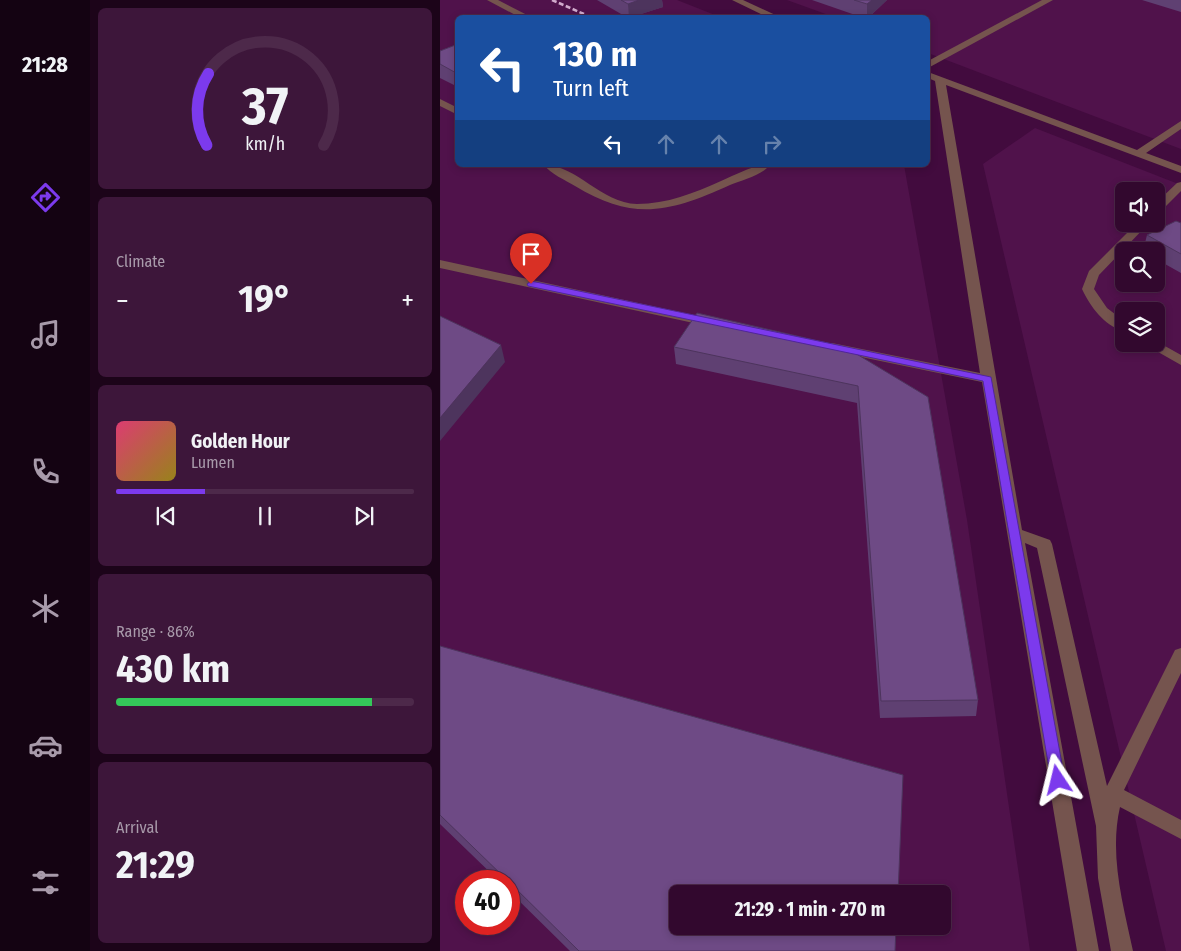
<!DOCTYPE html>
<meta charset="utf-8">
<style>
body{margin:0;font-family:"Fira Sans Condensed",sans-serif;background:#3d163a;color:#f1f3f6;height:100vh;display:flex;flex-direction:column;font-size:19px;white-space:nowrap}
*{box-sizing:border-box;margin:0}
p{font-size:16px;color:#a89aaa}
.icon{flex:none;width:28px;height:28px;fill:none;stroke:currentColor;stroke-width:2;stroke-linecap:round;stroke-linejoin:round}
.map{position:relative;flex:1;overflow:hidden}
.details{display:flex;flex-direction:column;gap:8px;padding:8px;background:#1c0419;width:350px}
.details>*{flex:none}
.guide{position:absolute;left:15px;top:15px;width:475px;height:152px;border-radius:8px;box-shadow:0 2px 8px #0003,0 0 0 1px #4d294a;background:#1a4fa0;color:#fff;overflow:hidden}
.tools{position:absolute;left:675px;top:182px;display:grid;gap:10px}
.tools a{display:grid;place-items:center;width:50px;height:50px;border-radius:8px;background:#32082e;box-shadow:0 2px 8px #0003,0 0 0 1px #4d294a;font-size:25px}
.speed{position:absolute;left:15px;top:870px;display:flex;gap:10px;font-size:25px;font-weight:700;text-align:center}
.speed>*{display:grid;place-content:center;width:65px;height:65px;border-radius:50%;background:#32082e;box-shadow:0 2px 8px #0003,0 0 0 1px #4d294a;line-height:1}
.speed .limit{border:8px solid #d22;background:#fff;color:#111}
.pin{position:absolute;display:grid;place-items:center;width:42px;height:42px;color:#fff;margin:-51px -21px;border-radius:50% 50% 50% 0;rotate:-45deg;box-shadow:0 0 5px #0007}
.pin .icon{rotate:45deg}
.me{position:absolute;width:55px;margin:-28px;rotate:350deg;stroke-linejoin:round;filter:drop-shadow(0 0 4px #0008)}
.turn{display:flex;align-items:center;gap:18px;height:105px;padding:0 15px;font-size:22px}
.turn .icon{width:65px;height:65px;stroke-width:2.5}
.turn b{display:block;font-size:35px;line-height:42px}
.lanes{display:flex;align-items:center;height:48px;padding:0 15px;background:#0003;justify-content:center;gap:25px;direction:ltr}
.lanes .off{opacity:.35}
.big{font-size:38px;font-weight:700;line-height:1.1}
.details .tile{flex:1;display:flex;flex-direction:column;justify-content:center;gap:8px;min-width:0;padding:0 18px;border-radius:8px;background:#3d163a}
.details .dial{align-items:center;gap:0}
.dial svg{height:130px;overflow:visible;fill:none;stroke:#4d294a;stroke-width:7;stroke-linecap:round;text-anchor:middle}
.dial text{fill:#f1f3f6;stroke:none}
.song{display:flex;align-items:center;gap:15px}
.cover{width:60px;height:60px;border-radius:8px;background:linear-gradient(135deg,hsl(340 70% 55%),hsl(50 70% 35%))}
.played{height:5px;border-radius:2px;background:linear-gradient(90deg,#7c3aed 30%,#4d294a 30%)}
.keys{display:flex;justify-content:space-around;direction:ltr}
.heat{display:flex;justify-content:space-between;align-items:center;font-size:28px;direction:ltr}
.charge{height:8px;border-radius:4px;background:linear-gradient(90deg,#34c759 86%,#4d294a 0)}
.trip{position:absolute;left:229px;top:885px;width:282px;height:50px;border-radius:8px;background:#32082e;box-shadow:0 2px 8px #0003,0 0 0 1px #4d294a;font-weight:700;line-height:50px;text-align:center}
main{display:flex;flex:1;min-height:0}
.dock{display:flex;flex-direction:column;width:90px;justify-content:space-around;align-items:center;background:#140312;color:#a89aaa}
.dock .icon{width:35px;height:35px}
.dock .current{color:#7c3aed}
.dock b{font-size:22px;color:#f1f3f6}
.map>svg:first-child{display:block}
.built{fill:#50124b;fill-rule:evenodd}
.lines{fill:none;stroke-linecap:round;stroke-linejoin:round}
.minor{fill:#75544e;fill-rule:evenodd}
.rail{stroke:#d1aacc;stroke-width:2.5;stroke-dasharray:5 2.5;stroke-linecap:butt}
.wall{fill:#5f4072}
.shaded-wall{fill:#4d345d}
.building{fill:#6e4a85;stroke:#4d345d}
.route{fill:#7c3aed;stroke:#51269a}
</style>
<main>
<nav class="dock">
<b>21:28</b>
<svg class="icon current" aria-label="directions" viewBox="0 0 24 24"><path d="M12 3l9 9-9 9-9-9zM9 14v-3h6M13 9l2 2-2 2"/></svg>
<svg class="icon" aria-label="music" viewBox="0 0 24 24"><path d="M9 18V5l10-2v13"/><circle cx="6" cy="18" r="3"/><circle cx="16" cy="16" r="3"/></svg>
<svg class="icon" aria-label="phone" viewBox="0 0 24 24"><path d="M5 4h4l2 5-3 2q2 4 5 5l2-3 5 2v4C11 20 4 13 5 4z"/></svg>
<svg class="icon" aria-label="climate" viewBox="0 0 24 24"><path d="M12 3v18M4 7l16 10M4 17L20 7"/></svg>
<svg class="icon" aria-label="car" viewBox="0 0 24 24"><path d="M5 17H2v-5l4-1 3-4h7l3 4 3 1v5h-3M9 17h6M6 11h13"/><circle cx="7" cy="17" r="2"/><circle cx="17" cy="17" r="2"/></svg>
<svg class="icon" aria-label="filters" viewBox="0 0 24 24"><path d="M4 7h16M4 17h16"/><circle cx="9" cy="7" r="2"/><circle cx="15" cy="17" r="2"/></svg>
</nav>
<section class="details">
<div class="tile dial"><svg viewBox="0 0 100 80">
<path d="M14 69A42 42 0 1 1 86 69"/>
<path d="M14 69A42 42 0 0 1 15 25" stroke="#7c3aed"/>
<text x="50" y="56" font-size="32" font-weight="700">37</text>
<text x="50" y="72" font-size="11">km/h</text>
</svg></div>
<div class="tile"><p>Climate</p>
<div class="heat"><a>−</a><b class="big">19°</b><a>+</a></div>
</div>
<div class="tile">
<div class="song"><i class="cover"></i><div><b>Golden Hour</b><p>Lumen</p></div></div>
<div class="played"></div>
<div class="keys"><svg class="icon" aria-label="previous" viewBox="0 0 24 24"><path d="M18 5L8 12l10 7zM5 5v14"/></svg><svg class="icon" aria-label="pause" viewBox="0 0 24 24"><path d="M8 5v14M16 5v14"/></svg><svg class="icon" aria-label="next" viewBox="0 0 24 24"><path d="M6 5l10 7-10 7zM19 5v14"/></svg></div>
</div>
<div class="tile"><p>Range · 86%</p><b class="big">430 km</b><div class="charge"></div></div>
<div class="tile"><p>Arrival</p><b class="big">21:29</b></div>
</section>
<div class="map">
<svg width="741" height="951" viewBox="0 0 741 951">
<rect width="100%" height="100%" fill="#420b3e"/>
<g class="built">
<path d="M0 0H237L280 17 18 18V165H464L527 520 590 951H0ZM26 881H69V924H26ZM238 894H502V926H238Z"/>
<path d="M347 0H741V149L488 53V18L394 17Z"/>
<path d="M595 128 741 185V951H726L543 164ZM684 191H716V224H684ZM684 251H716V284H684ZM684 311H716V344H684Z"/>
</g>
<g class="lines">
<g class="minor">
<path d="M47 0H58L93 18H81Z"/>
<path d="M292 0H303L342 18H329Z"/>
<path d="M602 0H613L488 68V61Z"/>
<path d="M488 72 697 150 741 121V129L706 153 741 166V173L506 85 582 530 610 540 612 544 667 786 735 650 741 648V673L684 790 741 820V839L680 807C669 855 683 904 693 951H671L658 878 656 826 597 548 585 543 659 951H637L542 382 392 351 385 347 392 343 540 373 495 81 488 78Z"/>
<path d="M0 99 18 108V115L0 106Z"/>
<path d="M104 165C137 165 161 203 197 204 227 204 254 193 281 181 298 174 312 165 330 165 322 175 302 180 290 185 230 212 194 222 135 186 125 180 111 174 104 165Z"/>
<path d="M741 182V191L720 212 716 213V203L737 183Z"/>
<path d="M696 224H708L659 275 654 289 667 308 684 321V331C664 326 650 306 642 289L649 271Z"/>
<path d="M0 260 272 319 279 323 272 327 0 268Z"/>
<path d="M716 341 741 355V365L704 344H716Z"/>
</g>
<path class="rail" d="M112 0 144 14"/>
</g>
<g class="wall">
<path d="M157 0H222L223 7 188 18Z"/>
<path d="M372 0H447L428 18H424Z"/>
<path d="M702 0H741V12Z"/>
<path d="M18 44V87L0 78V51Z"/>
<path d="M741 223V273L716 259V251H703L707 235Z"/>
<path d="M234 347H405L538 700 536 716 440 718 417 403 236 364Z"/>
<path d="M0 646 455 951H130L69 891V881H59L0 824Z"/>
</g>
<g class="shaded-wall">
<path d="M199 0H222L223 7 189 18 188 4Z"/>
<path d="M432 0H447L428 18H427V4Z"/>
<path d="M61 345 65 362 0 441V418Z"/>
</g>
<g class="building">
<path d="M181 0H199L188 4Z"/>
<path d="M414 0H432L427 4Z"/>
<path d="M18 44V74L0 64V51Z"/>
<path d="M736 221 741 223V254L707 235Z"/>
<path d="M257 313 405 347 488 397 538 700 441 701 418 386 234 347Z"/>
<path d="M0 316 61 345 0 418Z"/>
<path d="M0 646 463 775 458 894H238V926H456L455 951H139L69 882V881H68L0 815Z"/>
</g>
<path class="route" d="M91 281 551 377 625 780 623 784 618 786 613 784 611 780 543 381 88 286 87 284Z"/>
</svg>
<div class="tools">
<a><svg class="icon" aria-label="sound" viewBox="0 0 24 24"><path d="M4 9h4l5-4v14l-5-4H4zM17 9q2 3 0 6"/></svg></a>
<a><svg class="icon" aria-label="search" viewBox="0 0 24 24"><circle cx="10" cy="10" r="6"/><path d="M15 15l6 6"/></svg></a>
<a><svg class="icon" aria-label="layers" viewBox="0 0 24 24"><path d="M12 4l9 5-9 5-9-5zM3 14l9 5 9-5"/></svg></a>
</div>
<div class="speed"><div class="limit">40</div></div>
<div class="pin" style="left:91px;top:284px;background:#d93025"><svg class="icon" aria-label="arrive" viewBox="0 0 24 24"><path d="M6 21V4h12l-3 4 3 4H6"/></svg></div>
<svg class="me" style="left:618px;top:780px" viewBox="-20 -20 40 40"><path d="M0-17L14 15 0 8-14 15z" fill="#7c3aed" stroke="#fff" stroke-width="4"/></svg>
<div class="trip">21:29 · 1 min · 270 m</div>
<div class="guide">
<div class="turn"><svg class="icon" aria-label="left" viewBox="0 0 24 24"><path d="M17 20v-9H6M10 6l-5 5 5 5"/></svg><div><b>130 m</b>Turn left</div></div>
<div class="lanes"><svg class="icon" aria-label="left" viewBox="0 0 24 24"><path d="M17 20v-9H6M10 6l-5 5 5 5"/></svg><svg class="icon off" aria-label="ahead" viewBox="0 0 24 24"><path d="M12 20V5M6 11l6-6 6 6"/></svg><svg class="icon off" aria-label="ahead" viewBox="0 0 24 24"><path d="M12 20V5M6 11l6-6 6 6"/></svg><svg class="icon off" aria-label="right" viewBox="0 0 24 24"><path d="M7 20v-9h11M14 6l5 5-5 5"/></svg></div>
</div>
</div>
</main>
